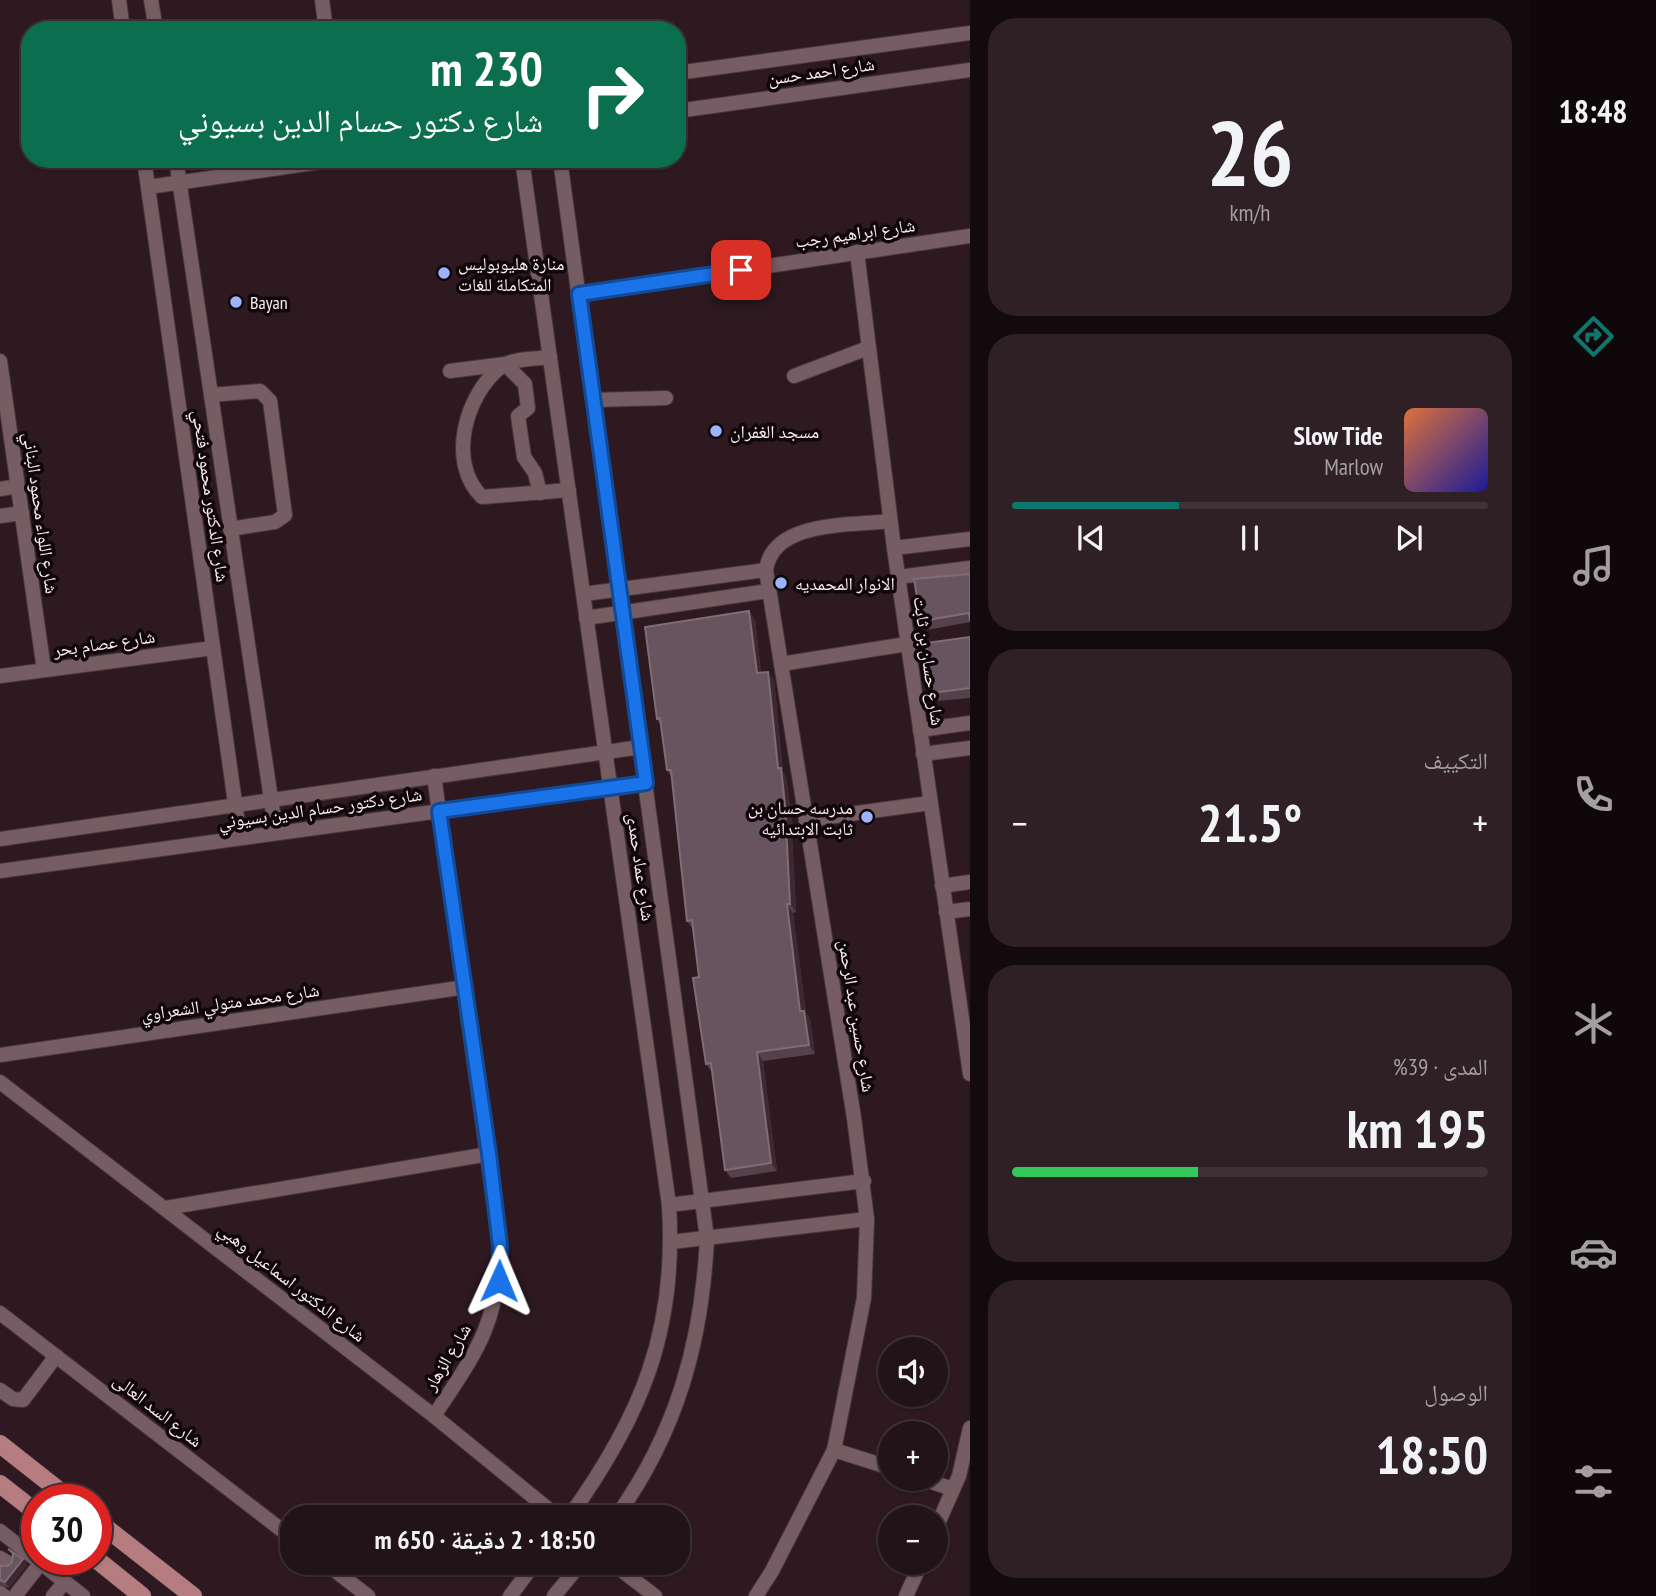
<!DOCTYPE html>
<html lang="ar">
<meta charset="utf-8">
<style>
body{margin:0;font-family:"PT Sans Narrow","Noto Naskh Arabic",sans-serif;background:#2e2025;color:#f1f3f6;direction:rtl;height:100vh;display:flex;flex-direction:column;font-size:26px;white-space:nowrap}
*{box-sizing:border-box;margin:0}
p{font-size:23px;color:#a29ea2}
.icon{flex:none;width:38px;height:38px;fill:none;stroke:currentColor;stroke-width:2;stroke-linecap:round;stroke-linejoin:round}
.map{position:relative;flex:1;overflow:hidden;direction:ltr}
.side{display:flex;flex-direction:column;gap:18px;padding:18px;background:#130a0d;width:560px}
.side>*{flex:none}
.top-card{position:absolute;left:21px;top:21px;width:665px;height:147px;border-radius:28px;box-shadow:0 2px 5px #0004,0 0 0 2px #3f3237;direction:rtl;background:#0b6e4f;color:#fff;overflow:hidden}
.fabs{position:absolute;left:878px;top:1337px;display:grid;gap:14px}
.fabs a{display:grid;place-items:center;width:70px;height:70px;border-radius:50%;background:#221318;box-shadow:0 2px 5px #0004,0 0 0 2px #3f3237;font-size:35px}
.speed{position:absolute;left:21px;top:1484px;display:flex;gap:14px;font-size:35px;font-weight:700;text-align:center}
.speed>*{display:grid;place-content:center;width:91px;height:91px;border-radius:50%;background:#221318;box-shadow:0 2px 5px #0004,0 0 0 2px #3f3237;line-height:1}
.speed .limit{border:10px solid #d22;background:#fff;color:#111}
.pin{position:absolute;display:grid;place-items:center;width:60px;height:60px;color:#fff;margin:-30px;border-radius:14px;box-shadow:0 4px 10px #0006}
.me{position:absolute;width:77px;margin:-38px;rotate:1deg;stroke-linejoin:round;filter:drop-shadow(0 0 5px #0008)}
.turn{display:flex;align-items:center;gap:24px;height:147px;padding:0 28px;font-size:32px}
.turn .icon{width:91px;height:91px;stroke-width:2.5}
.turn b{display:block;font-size:49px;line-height:60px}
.big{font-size:52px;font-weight:700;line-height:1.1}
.side .tile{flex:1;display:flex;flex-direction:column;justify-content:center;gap:10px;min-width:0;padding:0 24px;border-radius:28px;background:#2e2025}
.side .dial{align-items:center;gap:0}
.dial b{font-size:91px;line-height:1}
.song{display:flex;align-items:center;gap:21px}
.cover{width:84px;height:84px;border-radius:10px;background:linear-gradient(135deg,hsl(20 70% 55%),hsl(240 70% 35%))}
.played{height:7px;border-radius:4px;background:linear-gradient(90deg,#0f766e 35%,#3f3237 35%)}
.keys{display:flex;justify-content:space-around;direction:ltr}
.heat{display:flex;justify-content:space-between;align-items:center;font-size:38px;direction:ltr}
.charge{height:10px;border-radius:5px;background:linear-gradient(90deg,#34c759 39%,#3f3237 0)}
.trip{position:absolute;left:280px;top:1505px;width:410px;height:70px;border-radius:28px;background:#221318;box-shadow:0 2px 5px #0004,0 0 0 2px #3f3237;font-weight:700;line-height:70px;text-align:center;direction:rtl}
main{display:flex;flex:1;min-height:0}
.menu{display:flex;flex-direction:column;width:126px;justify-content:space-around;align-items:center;background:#0e080a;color:#a29ea2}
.menu .icon{width:49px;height:49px}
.menu .active{color:#0f766e}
.menu b{font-size:32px;color:#f1f3f6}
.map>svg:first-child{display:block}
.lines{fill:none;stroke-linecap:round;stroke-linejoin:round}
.minor-casing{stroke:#49373d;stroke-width:16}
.major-casing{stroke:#49373d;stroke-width:19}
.minor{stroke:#765d64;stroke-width:14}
.major{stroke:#b67d81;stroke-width:18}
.wall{fill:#55414c}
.shaded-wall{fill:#3e2933}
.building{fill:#67545e;stroke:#7f6c75;stroke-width:2}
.route-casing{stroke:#114b97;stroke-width:18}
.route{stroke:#1a73e8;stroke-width:12}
.poi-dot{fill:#9cb4fd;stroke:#10070a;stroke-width:2.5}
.labels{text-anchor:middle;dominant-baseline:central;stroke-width:7;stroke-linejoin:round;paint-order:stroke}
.street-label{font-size:18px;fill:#feeef2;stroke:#10070a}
.poi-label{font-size:18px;fill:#feeef2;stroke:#10070a;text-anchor:start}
</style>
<main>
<nav class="menu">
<b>18:48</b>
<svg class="icon active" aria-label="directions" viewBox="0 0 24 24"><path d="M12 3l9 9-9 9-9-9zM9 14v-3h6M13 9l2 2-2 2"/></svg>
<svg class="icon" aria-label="music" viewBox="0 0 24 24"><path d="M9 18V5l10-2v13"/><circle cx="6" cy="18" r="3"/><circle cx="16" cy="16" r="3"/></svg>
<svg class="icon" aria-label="phone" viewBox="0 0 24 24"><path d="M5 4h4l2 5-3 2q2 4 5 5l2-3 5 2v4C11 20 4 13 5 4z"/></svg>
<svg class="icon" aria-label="climate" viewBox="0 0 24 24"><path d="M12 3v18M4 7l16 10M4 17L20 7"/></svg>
<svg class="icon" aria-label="car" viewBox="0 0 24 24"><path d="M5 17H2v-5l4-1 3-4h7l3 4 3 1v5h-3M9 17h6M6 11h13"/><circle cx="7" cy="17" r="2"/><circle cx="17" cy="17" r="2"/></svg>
<svg class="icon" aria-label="filters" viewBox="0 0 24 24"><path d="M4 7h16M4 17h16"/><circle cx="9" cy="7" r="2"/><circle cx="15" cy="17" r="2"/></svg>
</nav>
<section class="side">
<div class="tile dial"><b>26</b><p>km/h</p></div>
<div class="tile">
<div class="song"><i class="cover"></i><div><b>Slow Tide</b><p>Marlow</p></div></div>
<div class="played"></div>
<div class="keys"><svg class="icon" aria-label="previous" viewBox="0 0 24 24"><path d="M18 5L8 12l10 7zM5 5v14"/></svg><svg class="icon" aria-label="pause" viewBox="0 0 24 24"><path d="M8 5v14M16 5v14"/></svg><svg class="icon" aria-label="next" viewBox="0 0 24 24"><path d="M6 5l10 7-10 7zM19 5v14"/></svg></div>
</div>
<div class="tile"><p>التكييف</p>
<div class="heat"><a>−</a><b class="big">21.5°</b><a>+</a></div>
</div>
<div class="tile"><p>المدى · 39%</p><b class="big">195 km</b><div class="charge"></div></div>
<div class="tile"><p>الوصول</p><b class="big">18:50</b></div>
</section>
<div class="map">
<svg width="970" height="1596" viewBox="0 0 970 1596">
<rect width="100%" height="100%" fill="#2e1920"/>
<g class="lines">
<g class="minor-casing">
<g id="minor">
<path d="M119 0 123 30"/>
<path d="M151 0 156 30"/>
<path d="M322 0 326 30"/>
<path d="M677 73 970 33"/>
<path d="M677 111 970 70"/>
<path d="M144 159 240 838"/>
<path d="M176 159 276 833"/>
<path d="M522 159 669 1205C677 1331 641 1417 569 1517"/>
<path d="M560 159 707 1238C702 1342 677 1432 616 1517"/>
<path d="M148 187 341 159"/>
<path d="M857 252 894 548 970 1074"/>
<path d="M579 294 970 236"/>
<path d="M550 357C537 359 513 358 502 366 466 393 446 462 482 497L569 490"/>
<path d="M0 361 44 670"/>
<path d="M450 371 505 364 525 384 528 408 518 416 524 457 535 473 540 493"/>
<path d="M794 376 868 348"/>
<path d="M211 395 260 391 270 401 285 515 275 522 230 529"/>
<path d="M593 400 666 398"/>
<path d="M0 489 18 486"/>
<path d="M0 516 22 513"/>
<path d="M894 548 970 539"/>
<path d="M898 577 970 568"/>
<path d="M584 594 766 570"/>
<path d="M586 618 768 591"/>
<path d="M781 664 907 644"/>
<path d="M0 676 213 648"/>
<path d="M920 730 970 723"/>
<path d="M923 754 970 748"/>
<path d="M806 820 930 803"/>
<path d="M0 839 641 747"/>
<path d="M0 871 646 783"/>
<path d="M942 886 970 882"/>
<path d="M946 912 970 909"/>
<path d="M0 1055 466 987"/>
<path d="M0 1082 434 1416 558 1517"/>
<path d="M669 1205 864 1181"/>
<path d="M166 1208 489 1154"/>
<path d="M671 1242 867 1219"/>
<path d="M0 1313 292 1538"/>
<path d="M0 1390 13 1399 23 1400 56 1356"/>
<path d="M434 1416C476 1352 498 1326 500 1246L434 776"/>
<path d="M834 1450 891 1468"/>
<path d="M922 1479 953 1489"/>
<path d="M936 1528 959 1476 970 1428"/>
<path d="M0 1531 83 1596"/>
<path d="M0 1558 8 1563"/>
<path d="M325 1563 368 1596"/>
<path d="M612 1563 655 1596"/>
<path d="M0 1593 4 1596"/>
<path d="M15 1596 40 1564"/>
<path d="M53 1596 65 1582"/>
<path d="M510 1596 535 1563"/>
<path d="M554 1596 581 1563"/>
<path d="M756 1596 772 1571 834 1450 864 1298 867 1219 854 1118 766 570C773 520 851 526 890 521"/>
<path d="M906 1596 921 1563"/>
</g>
</g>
<g class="major-casing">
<g id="major">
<path d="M0 1444 71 1500"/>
<path d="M0 1484 37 1513"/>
<path d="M96 1520 193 1596"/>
<path d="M96 1559 142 1596"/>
</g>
</g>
<use href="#minor" class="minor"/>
<use href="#major" class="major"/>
</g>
<g class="wall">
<path d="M970 574V622L927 630 921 621Z"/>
<path d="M755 619 761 673 774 680 783 772 786 777 791 814 796 912 793 913 806 1013 810 1019 815 1054 763 1061 777 1171 731 1178 725 1170 712 1072 706 1064 699 977 693 929 687 921 672 778 667 770 660 724 657 719Z"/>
<path d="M970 637V698L938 701 932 693Z"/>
<path d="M8 1549 23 1559 27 1565 9 1588 0 1585V1566H8L12 1562 13 1555Z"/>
</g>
<g class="shaded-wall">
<path d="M749 611 755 619 762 682 757 673Z"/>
<path d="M768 672 774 680 783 772 786 777 791 814 796 912 790 904Z"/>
<path d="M787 904 793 913 806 1013 810 1019 815 1054 809 1045 800 1011Z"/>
<path d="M757 1052 763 1061 777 1171 771 1163Z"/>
<path d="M23 1559 27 1565 9 1588 5 1582Z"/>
</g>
<g class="building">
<path d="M970 574V621L969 613 921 621 914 579Z"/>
<path d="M749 611 757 673 768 672 778 768H781L785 805 790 904H787L800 1011H804L809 1045 757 1052 771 1163 725 1170 711 1063 706 1064 693 978 699 977 692 920 687 921 671 770H667L660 718 657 719 645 627Z"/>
<path d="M970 637V688L932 693 926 643Z"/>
<path d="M8 1549 23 1559 5 1582 0 1580V1566H8L12 1562 13 1553Z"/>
</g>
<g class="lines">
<g class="route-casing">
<path id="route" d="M499 1281 500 1246 489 1154 439 811 646 783 579 294 741 270"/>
</g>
<use href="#route" class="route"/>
</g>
<g class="poi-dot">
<circle cx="444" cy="273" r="7"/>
<circle cx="236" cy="302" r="7"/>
<circle cx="716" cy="431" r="7"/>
<circle cx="781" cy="583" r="7"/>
<circle cx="867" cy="817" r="7"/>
</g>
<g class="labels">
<g class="street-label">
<text transform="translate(821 71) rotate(-8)">شارع احمد حسن</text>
<text transform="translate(855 233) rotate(-8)">شارع ابراهيم رجب</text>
<text transform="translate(211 496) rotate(82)">شارع الدكتور محمود فتحي</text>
<text transform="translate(41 513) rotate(82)">شارع اللواء محمود البناني</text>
<text transform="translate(104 643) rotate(-8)">شارع عصام بحر</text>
<text transform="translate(929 661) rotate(82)">شارع حسان بن ثابت</text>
<text transform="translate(320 808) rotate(-8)">شارع دكتور حسام الدين بسيوني</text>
<text transform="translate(641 867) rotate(82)">شارع عماد حمدى</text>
<text transform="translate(230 1002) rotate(-8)">شارع محمد متولي الشعراوي</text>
<text transform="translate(857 1016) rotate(81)">شارع حسين عبد الرحمن</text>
<text transform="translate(292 1282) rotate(38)">شارع الدكتور اسماعيل وهبي</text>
<text transform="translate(447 1357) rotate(-59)">شارع الزهار</text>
<text transform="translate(158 1410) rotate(38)">شارع السد العالى</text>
</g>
<g class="poi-label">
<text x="458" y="263">منارة هليوبوليس<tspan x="458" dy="21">المتكاملة للغات</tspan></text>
<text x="250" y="302">Bayan</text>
<text x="730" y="431">مسجد الغفران</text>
<text x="795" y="583">الانوار المحمديه</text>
<text x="853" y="807" text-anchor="end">مدرسه حسان بن<tspan x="853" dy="21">ثابت الابتدائيه</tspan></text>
</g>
</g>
</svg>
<div class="fabs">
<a><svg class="icon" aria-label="sound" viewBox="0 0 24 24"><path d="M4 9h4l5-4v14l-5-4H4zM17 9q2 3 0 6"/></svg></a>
<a>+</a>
<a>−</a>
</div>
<div class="speed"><div class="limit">30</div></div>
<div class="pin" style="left:741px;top:270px;background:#d93025"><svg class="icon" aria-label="arrive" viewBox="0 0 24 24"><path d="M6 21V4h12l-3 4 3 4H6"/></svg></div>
<svg class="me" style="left:499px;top:1281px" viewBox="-20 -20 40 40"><path d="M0-17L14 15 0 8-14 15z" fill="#1a73e8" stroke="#fff" stroke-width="4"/></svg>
<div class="trip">18:50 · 2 دقيقة · 650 m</div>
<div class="top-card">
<div class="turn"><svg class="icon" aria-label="right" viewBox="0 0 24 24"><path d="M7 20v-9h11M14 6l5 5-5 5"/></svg><div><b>230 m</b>شارع دكتور حسام الدين بسيوني</div></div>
</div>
</div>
</main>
